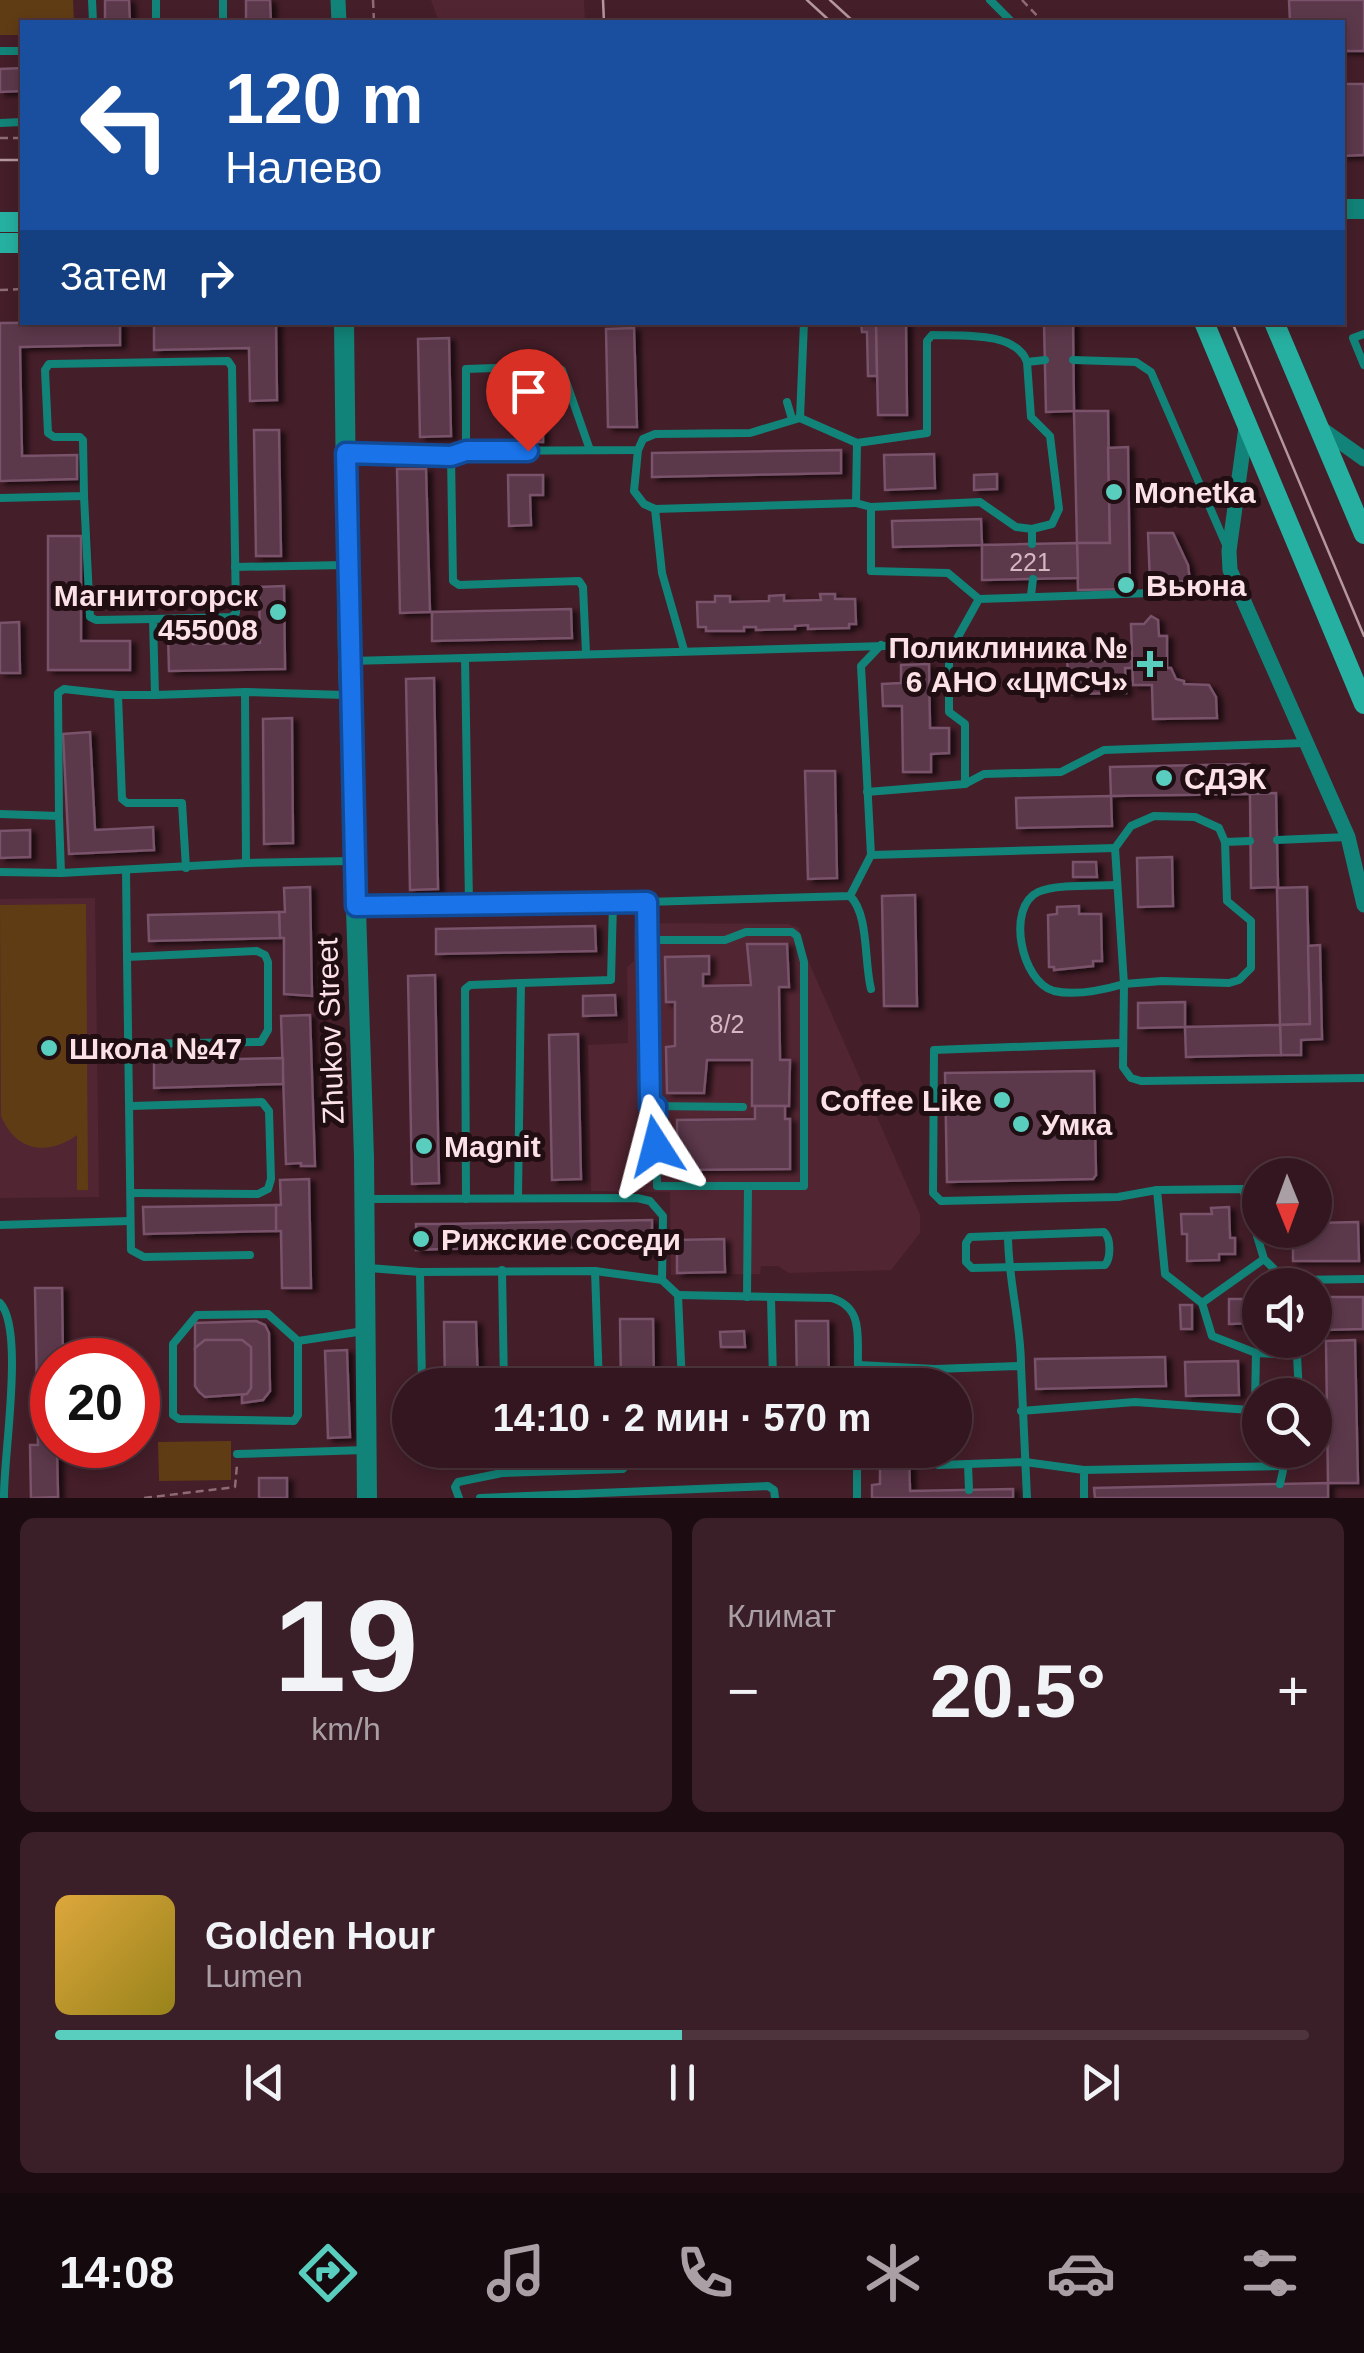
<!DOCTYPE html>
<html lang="ru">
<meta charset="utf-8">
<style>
body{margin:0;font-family:Helvetica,sans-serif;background:#3b1f28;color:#f1f3f6;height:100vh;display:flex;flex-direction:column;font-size:38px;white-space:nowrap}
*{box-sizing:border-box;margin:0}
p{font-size:32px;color:#a99fa4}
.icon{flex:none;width:55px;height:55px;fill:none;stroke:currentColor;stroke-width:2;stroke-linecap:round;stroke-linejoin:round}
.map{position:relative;height:1498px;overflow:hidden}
.sheet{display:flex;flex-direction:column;gap:20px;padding:20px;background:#1c0c11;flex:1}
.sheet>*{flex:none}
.banner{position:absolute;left:20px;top:20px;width:1325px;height:305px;border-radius:0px;box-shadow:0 5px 15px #0003,0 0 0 2px #4e353d;background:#1a4fa0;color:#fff;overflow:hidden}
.needle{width:65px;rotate:179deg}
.controls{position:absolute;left:1242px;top:1158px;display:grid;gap:20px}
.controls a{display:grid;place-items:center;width:90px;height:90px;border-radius:50%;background:#33161f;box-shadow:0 5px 15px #0003,0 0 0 2px #4e353d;font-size:50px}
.speed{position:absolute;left:30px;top:1338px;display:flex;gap:20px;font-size:50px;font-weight:700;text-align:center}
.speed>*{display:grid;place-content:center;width:130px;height:130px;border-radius:50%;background:#33161f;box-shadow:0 5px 15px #0003,0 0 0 2px #4e353d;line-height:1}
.speed .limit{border:15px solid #d22;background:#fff;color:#111}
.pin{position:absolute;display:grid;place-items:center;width:85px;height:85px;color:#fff;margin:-102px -42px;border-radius:50% 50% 50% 0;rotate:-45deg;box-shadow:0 0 10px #0007}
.pin .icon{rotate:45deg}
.me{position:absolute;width:110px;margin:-55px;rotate:351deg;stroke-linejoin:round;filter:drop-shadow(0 0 8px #0008)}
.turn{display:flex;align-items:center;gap:35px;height:210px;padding:0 40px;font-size:45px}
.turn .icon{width:130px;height:130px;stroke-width:2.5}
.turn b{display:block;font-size:70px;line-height:85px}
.then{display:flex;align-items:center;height:95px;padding:0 40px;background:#0003;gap:20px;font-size:38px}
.big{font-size:75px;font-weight:700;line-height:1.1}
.sheet .tile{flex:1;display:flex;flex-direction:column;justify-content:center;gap:15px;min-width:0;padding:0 35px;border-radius:15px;background:#3b1f28}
.sheet .dial{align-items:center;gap:0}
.dial b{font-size:130px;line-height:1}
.song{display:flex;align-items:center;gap:30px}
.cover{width:120px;height:120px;border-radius:15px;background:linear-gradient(135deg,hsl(40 70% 55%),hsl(50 70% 35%))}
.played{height:10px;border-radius:5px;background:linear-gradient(90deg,#59cebf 50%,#4e353d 50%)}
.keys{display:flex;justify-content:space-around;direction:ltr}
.heat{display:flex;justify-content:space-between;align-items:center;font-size:55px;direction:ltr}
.sheet .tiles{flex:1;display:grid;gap:20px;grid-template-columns:1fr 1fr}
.tile:last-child{grid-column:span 2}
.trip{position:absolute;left:392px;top:1368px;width:580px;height:100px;border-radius:50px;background:#33161f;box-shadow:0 5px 15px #0003,0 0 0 2px #4e353d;font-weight:700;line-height:100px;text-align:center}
.tabs{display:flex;height:160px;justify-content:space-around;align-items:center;background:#14090c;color:#a99fa4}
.tabs .icon{width:70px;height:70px}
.tabs .current{color:#59cebf}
.tabs b{font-size:45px;color:#f1f3f6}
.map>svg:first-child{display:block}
.built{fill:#522532}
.green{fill:#603c15}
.building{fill:#5b374c;stroke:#785269;stroke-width:2.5;filter:url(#shadow)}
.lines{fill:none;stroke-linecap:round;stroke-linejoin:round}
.path{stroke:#8d6c75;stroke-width:2.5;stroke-dasharray:8 5;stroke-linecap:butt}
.service{stroke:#128378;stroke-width:8}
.minor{stroke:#128378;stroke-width:15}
.tertiary{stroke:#128378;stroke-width:20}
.secondary{stroke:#26b0a1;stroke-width:20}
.tram{stroke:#b5979e;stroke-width:2.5}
.route-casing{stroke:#114b97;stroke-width:25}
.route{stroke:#1a73e8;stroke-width:18}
.poi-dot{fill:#59cebf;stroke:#200e13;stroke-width:4}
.labels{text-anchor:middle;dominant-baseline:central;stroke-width:10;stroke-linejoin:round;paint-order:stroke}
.number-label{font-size:25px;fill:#d4b7c0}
.poi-label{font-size:30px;font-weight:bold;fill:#fce2e7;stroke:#200e13;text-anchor:start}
.street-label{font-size:30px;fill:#fce2e7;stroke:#200e13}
</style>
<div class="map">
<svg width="1364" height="1498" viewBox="0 0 1364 1498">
<defs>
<filter id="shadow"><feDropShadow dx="5.5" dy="3" stdDeviation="2.5" flood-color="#0009"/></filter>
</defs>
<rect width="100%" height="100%" fill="#441e29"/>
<g class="built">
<path d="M431 0H584L585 22H439Z"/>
<path d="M95 898 99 1197 0 1198V899Z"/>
<path d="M639 923 788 924 799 928 804 951 920 1215V1233L891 1270 789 1273 778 1266H761L760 1274 671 1275 670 1192 591 1191 588 1045 628 1043 627 967 634 961V927Z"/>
</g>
<g class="green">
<path d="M0 0H73L74 22H22V35H0Z"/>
<path d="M86 904 88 1190H77V1135C48 1156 16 1152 1 1116L0 905Z"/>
<path d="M231 1441V1480L159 1481 158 1442Z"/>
</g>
<g class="building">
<path d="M105 0H129L130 22H105Z"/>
<path d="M246 0H270L271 22H246Z"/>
<path d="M1289 0H1364V51H1342V22H1290Z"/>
<path d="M22 68V91L0 92V69Z"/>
<path d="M1342 84H1364V155L1342 156Z"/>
<path d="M120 322V345L20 347 22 456 77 455V479L0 481V323Z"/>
<path d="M276 322 277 400 250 401 249 348 154 350V324Z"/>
<path d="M861 322H876L877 376H868L867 332H862Z"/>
<path d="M876 322H906L907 415H878Z"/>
<path d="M1044 322H1073L1074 411 1046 412Z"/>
<path d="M634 328 637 427H608L606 329Z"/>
<path d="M449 338 451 436 420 437 418 339Z"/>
<path d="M1074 411H1108L1110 543H1077Z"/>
<path d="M254 430H279L281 556H256Z"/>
<rect x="521" y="430" width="22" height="12"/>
<path d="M1128 447 1130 589 1078 590 1077 543H1110L1108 448Z"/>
<path d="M841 450V473L652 477V453Z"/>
<path d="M934 454 935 488 885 490 884 455Z"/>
<path d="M397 469H426L430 612 400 613Z"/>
<path d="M997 474V489L974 490V475Z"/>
<path d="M508 475H543V495H530L531 525 509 526Z"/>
<path d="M981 519 982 545 893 547 892 521Z"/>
<path d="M1148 533H1173L1188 565 1190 581 1150 582Z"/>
<path d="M48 536H81V641H130V670H48Z"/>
<path d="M1077 543 1078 578 982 580V545Z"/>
<path d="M284 586 285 669 169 671 168 634H193V644L260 643 259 587Z"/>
<path d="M820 594H835V599H855L856 624H849V628L808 629V625L795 626V629L756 630V627H744V631H706V627H698L697 602H715V596H730V602L769 601V596L784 595V601L821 600Z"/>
<path d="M571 609 572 638 432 641V612Z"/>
<path d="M1151 616 1158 620 1159 636H1167V668H1171L1176 679 1184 681V684L1209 685 1216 697 1217 718 1153 719 1152 685H1133L1131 624H1144Z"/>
<path d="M19 622 20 673H0V623Z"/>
<path d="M1132 660V668H1125L1126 693 1068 694V683L1061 677 1068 671 1067 661Z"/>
<path d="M929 664 930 728H949V753L931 754V772H903L902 706H883L882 684 901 683V665Z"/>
<path d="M434 678 438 889 410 890 406 679Z"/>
<path d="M292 718 293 843 264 844 263 719Z"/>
<path d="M90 732 95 830 153 827 154 850 69 854 63 734Z"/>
<path d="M1249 764 1250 794 1111 796 1110 767Z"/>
<path d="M805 771H835L837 878 808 879Z"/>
<path d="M1276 793 1278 887 1251 888 1250 794Z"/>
<path d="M1111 796 1112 826 1017 828 1016 798Z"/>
<path d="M30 830V857L0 858V831Z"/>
<path d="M1172 857 1173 906 1138 907 1137 858Z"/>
<path d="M1073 862H1096L1097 877H1073Z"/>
<path d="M310 887 312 996 284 994V938H280L279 912H285L284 888Z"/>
<path d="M1307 887 1310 1024 1280 1025 1277 888Z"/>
<path d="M915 895 917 1006H884L882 896Z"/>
<path d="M1079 906V914H1101L1102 961H1093V966L1054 970V967H1049L1048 915 1057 914V907Z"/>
<path d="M279 912 280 938 149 941 148 915Z"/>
<path d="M595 926 596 951 436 954V929Z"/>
<path d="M747 944H787L789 987H779L780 1060H790L789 1106H752V1060H707L704 1093H667L666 1047 675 1046V1002H666L665 957 709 956V974H703V986L751 985Z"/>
<path d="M1320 945 1322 1039 1301 1040V1055H1281L1280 1025 1310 1024 1308 946Z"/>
<path d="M435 975 439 1183 412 1184 408 976Z"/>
<path d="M615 995 616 1015 583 1016V996Z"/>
<path d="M1185 1002V1027L1138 1028V1003Z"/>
<path d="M310 1015 315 1166H301V1163L286 1164 281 1016Z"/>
<path d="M1280 1025 1281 1055 1186 1057 1185 1027Z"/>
<path d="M578 1034 581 1179 552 1180 549 1035Z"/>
<path d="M283 1058V1084L154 1088V1061Z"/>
<path d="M1094 1071 1096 1175 1093 1179 947 1182 945 1073Z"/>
<path d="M755 1106H785V1119H790V1169L677 1170V1120L755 1119Z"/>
<path d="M309 1179 311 1288H282L281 1231H276V1205H281L280 1180Z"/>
<path d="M276 1205V1231L144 1234 143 1207Z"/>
<path d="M1229 1207 1230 1238H1235V1254H1219V1260L1187 1261V1234H1182L1181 1214H1212L1211 1208Z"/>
<path d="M652 1220V1246L443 1249 442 1224Z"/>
<path d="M1358 1222 1359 1261H1293V1230H1315V1223Z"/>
<path d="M416 1224H442L443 1249 416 1250Z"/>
<path d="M724 1239 725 1272 677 1273V1240Z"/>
<path d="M35 1288H62L63 1360H52V1445H57L58 1497 31 1498 30 1445H38Z"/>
<path d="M1324 1297H1363V1329L1324 1330Z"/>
<path d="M1229 1299H1260V1323L1229 1324Z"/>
<path d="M1180 1305H1192V1329H1181Z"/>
<path d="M620 1319H653L654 1385H621Z"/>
<path d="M256 1321 265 1325 269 1333 270 1391 263 1400 242 1403V1396L251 1388V1347L242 1340H205L195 1348V1323Z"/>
<path d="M796 1321H828L829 1385H797Z"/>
<path d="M444 1322H476L478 1385H445Z"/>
<path d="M744 1331 745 1347H721L720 1332Z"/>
<path d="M205 1340H242L251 1347V1388L247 1394 205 1397 199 1392 195 1386V1348Z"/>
<path d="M1355 1340 1358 1483H1328L1326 1341Z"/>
<path d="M347 1350 350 1437 328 1438 325 1351Z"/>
<path d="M1165 1357 1166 1386 1036 1389 1035 1359Z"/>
<path d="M1238 1361 1239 1395 1186 1396 1185 1362Z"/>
<path d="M420 1450H485V1455L420 1456Z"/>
<path d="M880 1450H909L910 1491 1013 1489V1498H872V1485L880 1484Z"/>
<rect x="259" y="1478" width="28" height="20"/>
<path d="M1328 1483V1498H1095L1094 1488Z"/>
</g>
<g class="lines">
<g class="path">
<path d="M373 0 374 22"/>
<path d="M1022 0 1043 22"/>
<path d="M0 138H22"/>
<path d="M0 290 22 289"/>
<path d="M144 1498 235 1487 237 1465"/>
</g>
<g class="service">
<path d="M92 0 93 22"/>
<path d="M156 0V22"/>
<path d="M223 0V22"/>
<path d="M990 0 1012 22"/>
<path d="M0 51H22"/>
<path d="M0 123 22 122"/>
<path d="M804 322 800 418 857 443 927 433V341L932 335C961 336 1016 331 1027 362L1045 360"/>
<path d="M1364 334 1353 338 1364 365"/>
<path d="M1073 360 1136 362 1151 372 1227 547"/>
<path d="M787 402 792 419"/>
<path d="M638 450 634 491 644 504 655 509 856 503 857 443"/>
<path d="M466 451V369L556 366 562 370 590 450"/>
<path d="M346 453 451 456 453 581 459 585 579 581 583 587 586 653"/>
<path d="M451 456 466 451 638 450 643 439 655 434 750 433 800 418"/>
<path d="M84 496 90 617 96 620 153 619"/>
<path d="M0 498 84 496 83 440 80 437H54L48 433 45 370 49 364 228 361 232 367 236 613 231 617 153 619 155 695 245 692 345 695"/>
<path d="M856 503 871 507V571L948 573 979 599"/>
<path d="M871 507 980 502 1016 527 1032 529 1052 524 1059 509 1050 436 1031 417 1027 362"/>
<path d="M655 509 662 573 684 650"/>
<path d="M1032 544V529"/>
<path d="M235 567 346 565"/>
<path d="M1031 595 1033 579"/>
<path d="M938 644 949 657V712L965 724V784"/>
<path d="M465 658 954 644 979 599 1237 590"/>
<path d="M350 661 465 658 469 904"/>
<path d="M245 692 246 863 351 861"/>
<path d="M118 695 122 799 127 803H182L186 868"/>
<path d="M867 792 965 784 984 774 1061 772 1104 750 1304 743"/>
<path d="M0 814 59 816 61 873 246 863"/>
<path d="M59 816 58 693 64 689 118 695H155"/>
<path d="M1277 840 1348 837"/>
<path d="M1225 842 1227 901 1251 921V968L1239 980 1229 983 1162 981 1124 984 1115 848 1131 826 1154 816 1195 817 1219 828 1225 842 1250 841"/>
<path d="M871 855 861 666 881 645"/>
<path d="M126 870 127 957 257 951 265 955 268 962V1030L261 1042 130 1044"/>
<path d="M0 872 61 873"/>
<path d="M1116 885C1096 886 1055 884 1038 892 1006 907 1021 982 1054 991 1075 996 1103 990 1124 984L1123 1067 1131 1078 1141 1081 1364 1078"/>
<path d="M850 896C869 914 864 962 871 989"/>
<path d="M647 902 649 1106 743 1107"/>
<path d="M613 903 850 896 871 855 1115 848"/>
<path d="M360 906 613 903 611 980 521 983"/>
<path d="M648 940H725L746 932H792L797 936 804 962V1186H657L656 1106"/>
<path d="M127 957 131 1250 144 1257 250 1255"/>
<path d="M1121 1043 934 1050 933 1193 941 1201 1118 1197 1157 1190"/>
<path d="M131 1106 262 1102 269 1111 271 1179 268 1189 258 1194 132 1193"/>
<path d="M368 1199 637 1198 650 1201 663 1216 662 1280 595 1271 420 1272 369 1268"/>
<path d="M466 1199 465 989 470 985 521 983 518 1197"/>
<path d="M0 1225 129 1221"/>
<path d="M1104 1232C1111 1238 1111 1258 1105 1265L972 1268 966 1262V1243L970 1237Z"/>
<path d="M1008 1236C1008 1280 1021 1322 1021 1366"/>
<path d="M1264 1259 1243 1189 1157 1190 1165 1274 1202 1303 1264 1259 1283 1278 1294 1280 1364 1279"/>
<path d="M502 1270 504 1385"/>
<path d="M595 1271 599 1385"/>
<path d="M420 1272 422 1385"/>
<path d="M662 1280 678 1295 682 1385"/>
<path d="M678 1295 831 1298C864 1307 857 1337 858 1365L935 1369"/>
<path d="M747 1297 748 1186"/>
<path d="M0 1303C25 1329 3 1459 4 1498"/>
<path d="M1202 1303 1212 1336 1256 1353 1297 1355 1299 1395"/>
<path d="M298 1341V1415L294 1421 179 1419 173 1415V1344L197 1315 268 1314 298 1341 364 1331"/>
<path d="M770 1385 773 1380 771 1298"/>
<path d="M858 1385V1365"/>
<path d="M934 1385 935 1369 1021 1366 1027 1498"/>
<path d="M1021 1411 1135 1402 1250 1410 1255 1404 1256 1353"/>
<path d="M932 1450 934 1462 938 1465 968 1464 969 1490"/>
<path d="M237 1454 366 1450"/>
<path d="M968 1464 1025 1462 1084 1470V1498"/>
<path d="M1084 1470 1284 1466 1297 1450"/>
<path d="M502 1473 623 1469 637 1450"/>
<path d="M1280 1484 1284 1466"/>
<path d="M459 1498 455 1487 458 1482 502 1473 504 1450"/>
<path d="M480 1498 768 1486 774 1490 775 1498"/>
<path d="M857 1498V1450"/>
</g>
<g class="minor">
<path d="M338 0 339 22"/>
<path d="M1246 427 1229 551 1230 570 1348 837 1364 905"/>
<path d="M1319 427 1364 459"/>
</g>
<g class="tertiary">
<path d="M1342 209H1364"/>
<path d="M344 322 348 661 364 1157 367 1498"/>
</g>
<g class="secondary">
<path d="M0 222H22"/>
<path d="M0 243H22"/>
<path d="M1204 322 1364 704"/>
<path d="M1274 322 1364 534"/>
</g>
<g class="tram">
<path d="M603 0 604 22"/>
<path d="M807 0 831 22"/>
<path d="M830 0 854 22"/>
<path d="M0 160H22"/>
<path d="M1232 322 1364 636"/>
</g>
</g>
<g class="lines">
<g class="route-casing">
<path id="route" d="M528 451H466L451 456 346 453 356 906 647 902 650 1106H656V1146"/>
</g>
<use href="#route" class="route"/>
</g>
<g class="poi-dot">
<circle cx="1114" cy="492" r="10"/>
<circle cx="1126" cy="585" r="10"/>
<circle cx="278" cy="612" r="10"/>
<path d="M1145 649h10v10h10v10h-10v10h-10v-10h-10v-10h10z"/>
<circle cx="1164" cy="778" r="10"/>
<circle cx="49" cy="1048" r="10"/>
<circle cx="1002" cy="1100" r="10"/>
<circle cx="1021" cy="1124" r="10"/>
<circle cx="424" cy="1146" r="10"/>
<circle cx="421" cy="1239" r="10"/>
</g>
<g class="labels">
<g class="number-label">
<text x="1030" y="562">221</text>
<text x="727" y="1024">8/2</text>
</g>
<g class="poi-label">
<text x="1134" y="492">Monetka</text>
<text x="1146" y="585">Вьюна</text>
<text x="258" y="595" text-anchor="end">Магнитогорск<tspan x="258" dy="34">455008</tspan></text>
<text x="1128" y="647" text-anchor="end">Поликлиника №<tspan x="1128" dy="34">6 АНО «ЦМСЧ»</tspan></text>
<text x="1184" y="778">СДЭК</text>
<text x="69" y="1048">Школа №47</text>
<text x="982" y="1100" text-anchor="end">Coffee Like</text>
<text x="1041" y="1124">Умка</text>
<text x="444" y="1146">Magnit</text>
<text x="441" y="1239">Рижские соседи</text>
</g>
<g class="street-label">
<text transform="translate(330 1031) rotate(-92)">Zhukov Street</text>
</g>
</g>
</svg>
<div class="controls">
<a><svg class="needle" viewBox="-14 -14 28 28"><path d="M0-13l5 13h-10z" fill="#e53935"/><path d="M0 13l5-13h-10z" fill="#a99fa4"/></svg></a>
<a><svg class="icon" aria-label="sound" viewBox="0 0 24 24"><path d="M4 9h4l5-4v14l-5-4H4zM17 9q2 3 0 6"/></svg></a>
<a><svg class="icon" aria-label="search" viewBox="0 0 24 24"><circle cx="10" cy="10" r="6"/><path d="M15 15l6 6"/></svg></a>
</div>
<div class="speed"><div class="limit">20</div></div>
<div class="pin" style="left:528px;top:451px;background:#d93025"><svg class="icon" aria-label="arrive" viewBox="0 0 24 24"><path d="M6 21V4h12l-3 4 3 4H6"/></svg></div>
<svg class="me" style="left:656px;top:1146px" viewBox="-20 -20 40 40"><path d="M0-17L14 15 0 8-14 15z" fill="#1a73e8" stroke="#fff" stroke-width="4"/></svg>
<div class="trip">14:10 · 2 мин · 570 m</div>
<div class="banner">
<div class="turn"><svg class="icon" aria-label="left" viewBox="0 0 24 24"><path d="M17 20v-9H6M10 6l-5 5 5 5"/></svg><div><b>120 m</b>Налево</div></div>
<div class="then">Затем<svg class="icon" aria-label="right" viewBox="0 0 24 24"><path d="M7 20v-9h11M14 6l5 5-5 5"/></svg></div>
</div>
</div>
<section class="sheet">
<div class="tiles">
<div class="tile dial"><b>19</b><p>km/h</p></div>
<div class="tile"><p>Климат</p>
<div class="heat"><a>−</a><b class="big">20.5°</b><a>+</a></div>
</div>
<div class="tile">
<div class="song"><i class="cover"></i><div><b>Golden Hour</b><p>Lumen</p></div></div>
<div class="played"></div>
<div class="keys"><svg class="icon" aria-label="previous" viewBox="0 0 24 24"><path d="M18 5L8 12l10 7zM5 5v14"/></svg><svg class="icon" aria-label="pause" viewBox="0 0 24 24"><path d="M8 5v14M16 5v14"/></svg><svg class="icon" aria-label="next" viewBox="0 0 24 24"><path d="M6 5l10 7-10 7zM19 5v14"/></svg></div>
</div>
</div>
</section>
<nav class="tabs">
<b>14:08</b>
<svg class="icon current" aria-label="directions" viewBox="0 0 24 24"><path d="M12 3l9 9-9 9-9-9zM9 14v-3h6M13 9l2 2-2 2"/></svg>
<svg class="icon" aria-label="music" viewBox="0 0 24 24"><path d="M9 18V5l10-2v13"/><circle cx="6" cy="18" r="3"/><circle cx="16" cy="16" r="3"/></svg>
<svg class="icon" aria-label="phone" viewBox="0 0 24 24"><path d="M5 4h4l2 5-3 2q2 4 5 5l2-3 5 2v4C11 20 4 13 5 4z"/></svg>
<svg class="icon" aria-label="climate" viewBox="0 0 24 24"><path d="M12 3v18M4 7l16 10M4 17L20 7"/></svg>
<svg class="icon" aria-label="car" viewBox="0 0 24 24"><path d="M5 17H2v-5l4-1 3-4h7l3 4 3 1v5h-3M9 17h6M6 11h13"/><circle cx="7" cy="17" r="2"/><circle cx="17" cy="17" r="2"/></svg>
<svg class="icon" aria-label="filters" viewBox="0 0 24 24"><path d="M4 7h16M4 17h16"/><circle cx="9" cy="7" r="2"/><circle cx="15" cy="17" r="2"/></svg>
</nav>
